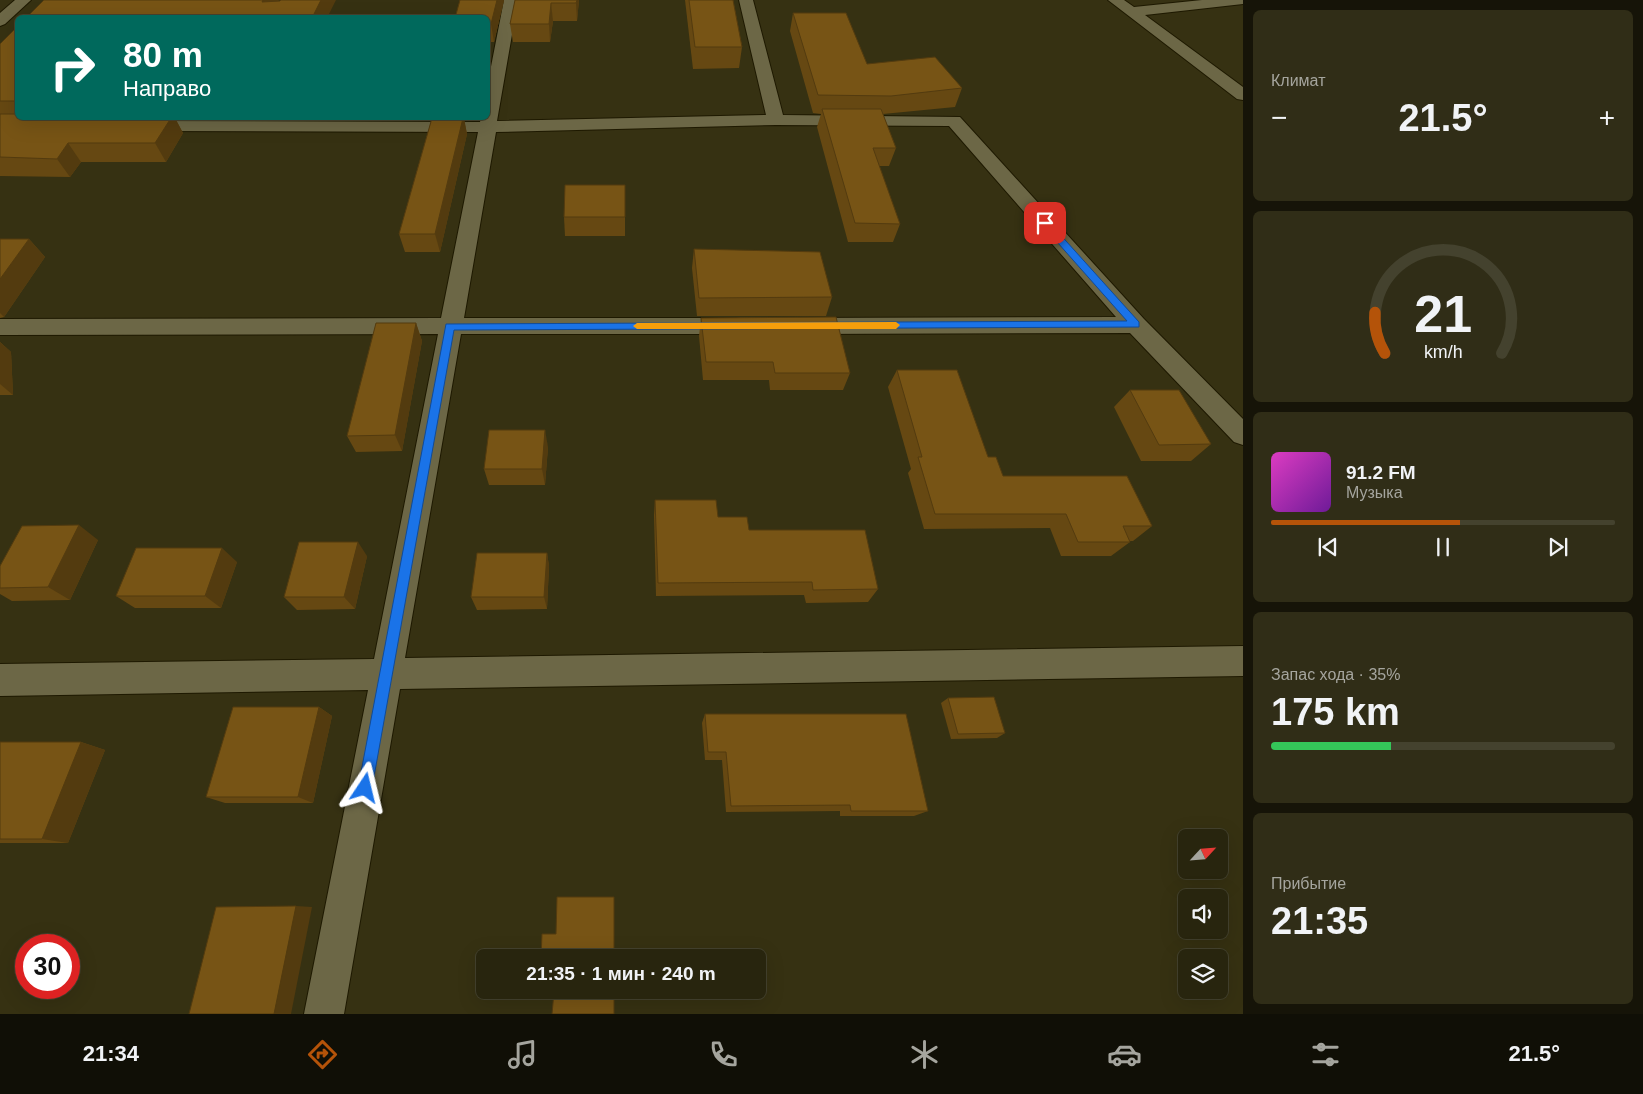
<!DOCTYPE html>
<html lang="ru">
<meta charset="utf-8">
<style>
body{margin:0;font-family:Arial,sans-serif;background:#302d17;color:#f1f3f6;height:100vh;display:flex;flex-direction:column;font-size:19px;white-space:nowrap}
*{box-sizing:border-box;margin:0}
p{font-size:16px;color:#a5a59e}
.icon{flex:none;width:28px;height:28px;fill:none;stroke:currentColor;stroke-width:2;stroke-linecap:round;stroke-linejoin:round}
.map{position:relative;flex:1;overflow:hidden}
.side{display:flex;flex-direction:column;gap:10px;padding:10px;background:#161408;width:400px}
.side>*{flex:none}
.guide{position:absolute;left:15px;top:15px;width:475px;height:105px;border-radius:8px;box-shadow:0 5px 20px #0002,0 0 0 1px #44422e;background:#00695c;color:#fff;overflow:hidden}
.needle{width:32px;rotate:64deg}
.controls{position:absolute;left:1178px;top:829px;display:grid;gap:10px}
.controls a{display:grid;place-items:center;width:50px;height:50px;border-radius:8px;background:#28250e;box-shadow:0 5px 20px #0002,0 0 0 1px #44422e;font-size:25px}
.speed{position:absolute;left:15px;top:934px;display:flex;gap:10px;font-size:25px;font-weight:700;text-align:center}
.speed>*{display:grid;place-content:center;width:65px;height:65px;border-radius:50%;background:#28250e;box-shadow:0 5px 20px #0002,0 0 0 1px #44422e;line-height:1}
.speed .limit{border:8px solid #d22;background:#fff;color:#111}
.pin{position:absolute;display:grid;place-items:center;width:42px;height:42px;color:#fff;margin:-21px;border-radius:10px;box-shadow:0 2px 8px #0006}
.me{position:absolute;width:55px;margin:-28px;rotate:10deg;stroke-linejoin:round;filter:drop-shadow(0 0 4px #0008)}
.turn{display:flex;align-items:center;gap:18px;height:105px;padding:0 25px;font-size:22px}
.turn .icon{width:65px;height:65px;stroke-width:2.5}
.turn b{display:block;font-size:35px;line-height:42px}
.big{font-size:38px;font-weight:600;line-height:1.1}
.side .card{flex:1;display:flex;flex-direction:column;justify-content:center;gap:8px;min-width:0;padding:0 18px;border-radius:8px;background:#302d17}
.side .dial{align-items:center;gap:0}
.dial svg{height:130px;overflow:visible;fill:none;stroke:#44422e;stroke-width:7;stroke-linecap:round;text-anchor:middle}
.dial text{fill:#f1f3f6;stroke:none}
.song{display:flex;align-items:center;gap:15px}
.cover{width:60px;height:60px;border-radius:8px;background:linear-gradient(135deg,hsl(310 70% 55%),hsl(280 70% 35%))}
.played{height:5px;border-radius:2px;background:linear-gradient(90deg,#b45309 55%,#44422e 55%)}
.keys{display:flex;justify-content:space-around;direction:ltr}
.heat{display:flex;justify-content:space-between;align-items:center;font-size:28px;direction:ltr}
.charge{height:8px;border-radius:4px;background:linear-gradient(90deg,#34c759 35%,#44422e 0)}
.trip{position:absolute;left:476px;top:949px;width:290px;height:50px;border-radius:8px;background:#28250e;box-shadow:0 5px 20px #0002,0 0 0 1px #44422e;font-weight:600;line-height:50px;text-align:center}
.menu{display:flex;height:80px;justify-content:space-around;align-items:center;background:#100f06;color:#a5a59e}
.menu .icon{width:35px;height:35px}
.menu .current{color:#b45309}
.menu b{font-size:22px;color:#f1f3f6}
main{display:flex;flex:1;min-height:0}
.map>svg:first-child{display:block}
.lines{fill:none;stroke-linecap:round;stroke-linejoin:round}
.minor-casing{stroke:#1e1900;stroke-width:2}
.minor{fill:#6c6746;fill-rule:evenodd}
.wall{fill:#664812}
.shaded-wall{fill:#533b0f}
.building{fill:#775415;stroke:#533b0f}
.route{fill:#1a73e8;stroke:#114b97}
.slow{fill:#f59e0b}
</style>
<main>
<div class="map">
<svg width="1243" height="1014" viewBox="0 0 1243 1014">
<rect width="100%" height="100%" fill="#363112"/>
<g class="lines">
<g class="minor-casing">
<g id="minor">
<path d="M15 0H31L5 24 0 26V13Z"/>
<path d="M504 0H518L497 121 766 115 739 0H753L783 115 960 117 1144 319 1243 419V445L1234 442 1130 333 801 334 793 332 790 326 793 320 801 318 1116 317 949 126 776 125 496 132 464 318H736L744 320 747 326 744 332 736 334H461L405 658 1243 646V676L400 689 344 1014H304L368 690 0 696V664L374 659 438 334 0 335V319L441 318 478 132 143 131 137 130 134 126 137 122 143 121 480 122 481 118H488V82Z"/>
<path d="M1108 0H1124L1134 7 1202 0H1243V4L1145 15 1243 87V100L1237 99Z"/>
</g>
</g>
<use href="#minor" class="minor"/>
</g>
<g class="wall">
<path d="M504 0 494 42H488V18Z"/>
<path d="M515 0H579L577 21H553L550 42H513L510 24Z"/>
<path d="M685 0H733L742 47 739 68 693 69Z"/>
<path d="M793 13 867 64 962 88 955 107 883 114 896 148 889 166H879L900 224 893 242H848L817 127 821 114 813 113 790 31Z"/>
<path d="M18 26V118H193L192 120H176L183 133 166 162H81L70 177 0 176V44Z"/>
<path d="M432 118H470V120H464L467 134 440 252H405L399 234Z"/>
<path d="M625 185V236H565L564 217Z"/>
<path d="M0 239H29L45 257 4 317 0 318Z"/>
<path d="M694 249 832 297 826 316H697L692 268Z"/>
<path d="M701 318 850 373 843 390H770L769 380H703L699 336Z"/>
<path d="M416 323 422 341 402 451 356 452 347 436Z"/>
<path d="M0 342 11 352 13 395H0Z"/>
<path d="M897 370 988 457 1003 476 1152 526 1133 541H1129L1130 542 1111 556H1061L1050 528 924 529 908 473 911 469 888 387Z"/>
<path d="M1130 390 1211 444 1191 461H1141L1114 407Z"/>
<path d="M548 447 545 485H489L484 469Z"/>
<path d="M655 500 718 517 878 589 868 602 806 603 804 595 656 596 654 515Z"/>
<path d="M98 540 70 600 12 601 0 594V566Z"/>
<path d="M547 553 549 566 547 609 477 610 471 597Z"/>
<path d="M367 556 355 609 297 610 284 597Z"/>
<path d="M237 562 221 608H135L116 596Z"/>
<path d="M948 698 1005 733 997 738 951 739 941 703Z"/>
<path d="M319 707 332 716 313 803H225L206 797Z"/>
<path d="M705 714 928 811 914 816H840V811L726 812 722 760H705L702 723Z"/>
<path d="M0 742H81L105 750 68 843H0Z"/>
</g>
<g class="shaded-wall">
<path d="M263 0H279L270 18 262 2Z"/>
<path d="M321 0H336L327 18H312Z"/>
<path d="M497 0H504L494 42 491 24Z"/>
<path d="M577 0H579L577 21 576 3Z"/>
<path d="M551 3 553 21 550 42 549 24Z"/>
<path d="M171 118H175L183 133 166 162 155 143Z"/>
<path d="M463 118H464L467 134 440 252 435 234Z"/>
<path d="M68 143 81 162 70 177 57 159Z"/>
<path d="M29 239 45 257 4 317 0 313V279Z"/>
<path d="M416 323 422 341 402 451 395 435Z"/>
<path d="M0 342 11 352 13 395 0 384Z"/>
<path d="M545 430 548 447 545 485 542 469Z"/>
<path d="M79 525 98 540 70 600 48 587Z"/>
<path d="M358 542 367 556 355 609 344 597Z"/>
<path d="M222 548 237 562 221 608 205 596Z"/>
<path d="M547 553 549 566 547 609 544 597Z"/>
<path d="M319 707 332 716 313 803 298 797Z"/>
<path d="M81 742 105 750 68 843 42 839Z"/>
<path d="M296 906 312 907 291 1014H274Z"/>
</g>
<g class="building">
<path d="M44 0H263L262 2 280 1 281 0H321L312 18H26Z"/>
<path d="M460 0H497L491 24H488V18H455Z"/>
<path d="M515 0H577L576 3H551L549 24H510Z"/>
<path d="M689 0H733L742 47H695Z"/>
<path d="M793 13H846L867 64 935 57 962 88 891 96 818 95Z"/>
<path d="M18 26V101H0V44Z"/>
<path d="M822 109H881L896 148H873L900 224 855 223Z"/>
<path d="M0 114H18V118H171L155 143H68L57 159 0 157Z"/>
<path d="M432 118H463L435 234H399Z"/>
<path d="M565 185H625V217H564Z"/>
<path d="M0 239H29L0 279Z"/>
<path d="M694 249 820 252 832 297 699 298Z"/>
<path d="M836 317 850 373H775L773 362H706L701 318Z"/>
<path d="M376 323H416L395 435 347 436Z"/>
<path d="M897 370H957L988 457H996L1003 476H1127L1152 526H1123L1130 542H1078L1066 514H935L918 457H922Z"/>
<path d="M1130 390H1179L1211 444 1159 445Z"/>
<path d="M489 430H545L542 469H484Z"/>
<path d="M655 500H716L718 517H747L749 530H865L878 589 813 590 812 582 658 583Z"/>
<path d="M79 525 48 587 0 588V566L22 526Z"/>
<path d="M299 542H358L344 597H284Z"/>
<path d="M136 548H222L205 596H116Z"/>
<path d="M477 553H547L544 597H471Z"/>
<path d="M994 697 1005 733 958 734 948 698Z"/>
<path d="M233 707H319L298 797H206Z"/>
<path d="M705 714H906L928 811H851L850 805 731 806 726 752H708Z"/>
<path d="M0 742H81L42 839H0Z"/>
<path d="M557 897H614V958H541L542 934H556Z"/>
<path d="M296 906 274 1014H189L216 907Z"/>
<path d="M540 990H614V1014H552L554 992H540Z"/>
</g>
<path class="route" d="M1042 221H1048L1139 322V327L454 330 372 788 370 793 365 795 360 793 358 788 446 324 1127 321 1042 225Z"/>
<path class="slow" d="M896 322 900 325 896 329H637L633 326 637 323Z"/>
</svg>
<div class="controls">
<a><svg class="needle" viewBox="-14 -14 28 28"><path d="M0-13l5 13h-10z" fill="#e53935"/><path d="M0 13l5-13h-10z" fill="#a5a59e"/></svg></a>
<a><svg class="icon" aria-label="sound" viewBox="0 0 24 24"><path d="M4 9h4l5-4v14l-5-4H4zM17 9q2 3 0 6"/></svg></a>
<a><svg class="icon" aria-label="layers" viewBox="0 0 24 24"><path d="M12 4l9 5-9 5-9-5zM3 14l9 5 9-5"/></svg></a>
</div>
<div class="speed"><div class="limit">30</div></div>
<div class="pin" style="left:1045px;top:223px;background:#d93025"><svg class="icon" aria-label="arrive" viewBox="0 0 24 24"><path d="M6 21V4h12l-3 4 3 4H6"/></svg></div>
<svg class="me" style="left:365px;top:788px" viewBox="-20 -20 40 40"><path d="M0-17L14 15 0 8-14 15z" fill="#1a73e8" stroke="#fff" stroke-width="4"/></svg>
<div class="trip">21:35 · 1 мин · 240 m</div>
<div class="guide">
<div class="turn"><svg class="icon" aria-label="right" viewBox="0 0 24 24"><path d="M7 20v-9h11M14 6l5 5-5 5"/></svg><div><b>80 m</b>Направо</div></div>
</div>
</div>
<section class="side">
<div class="card"><p>Климат</p>
<div class="heat"><a>−</a><b class="big">21.5°</b><a>+</a></div>
</div>
<div class="card dial"><svg viewBox="0 0 100 80">
<path d="M14 69A42 42 0 1 1 86 69"/>
<path d="M14 69A42 42 0 0 1 8 44" stroke="#b45309"/>
<text x="50" y="56" font-size="32" font-weight="700">21</text>
<text x="50" y="72" font-size="11">km/h</text>
</svg></div>
<div class="card">
<div class="song"><i class="cover"></i><div><b>91.2 FM</b><p>Музыка</p></div></div>
<div class="played"></div>
<div class="keys"><svg class="icon" aria-label="previous" viewBox="0 0 24 24"><path d="M18 5L8 12l10 7zM5 5v14"/></svg><svg class="icon" aria-label="pause" viewBox="0 0 24 24"><path d="M8 5v14M16 5v14"/></svg><svg class="icon" aria-label="next" viewBox="0 0 24 24"><path d="M6 5l10 7-10 7zM19 5v14"/></svg></div>
</div>
<div class="card"><p>Запас хода · 35%</p><b class="big">175 km</b><div class="charge"></div></div>
<div class="card"><p>Прибытие</p><b class="big">21:35</b></div>
</section>
</main>
<nav class="menu">
<b>21:34</b>
<svg class="icon current" aria-label="directions" viewBox="0 0 24 24"><path d="M12 3l9 9-9 9-9-9zM9 14v-3h6M13 9l2 2-2 2"/></svg>
<svg class="icon" aria-label="music" viewBox="0 0 24 24"><path d="M9 18V5l10-2v13"/><circle cx="6" cy="18" r="3"/><circle cx="16" cy="16" r="3"/></svg>
<svg class="icon" aria-label="phone" viewBox="0 0 24 24"><path d="M5 4h4l2 5-3 2q2 4 5 5l2-3 5 2v4C11 20 4 13 5 4z"/></svg>
<svg class="icon" aria-label="climate" viewBox="0 0 24 24"><path d="M12 3v18M4 7l16 10M4 17L20 7"/></svg>
<svg class="icon" aria-label="car" viewBox="0 0 24 24"><path d="M5 17H2v-5l4-1 3-4h7l3 4 3 1v5h-3M9 17h6M6 11h13"/><circle cx="7" cy="17" r="2"/><circle cx="17" cy="17" r="2"/></svg>
<svg class="icon" aria-label="filters" viewBox="0 0 24 24"><path d="M4 7h16M4 17h16"/><circle cx="9" cy="7" r="2"/><circle cx="15" cy="17" r="2"/></svg>
<b>21.5°</b>
</nav>
